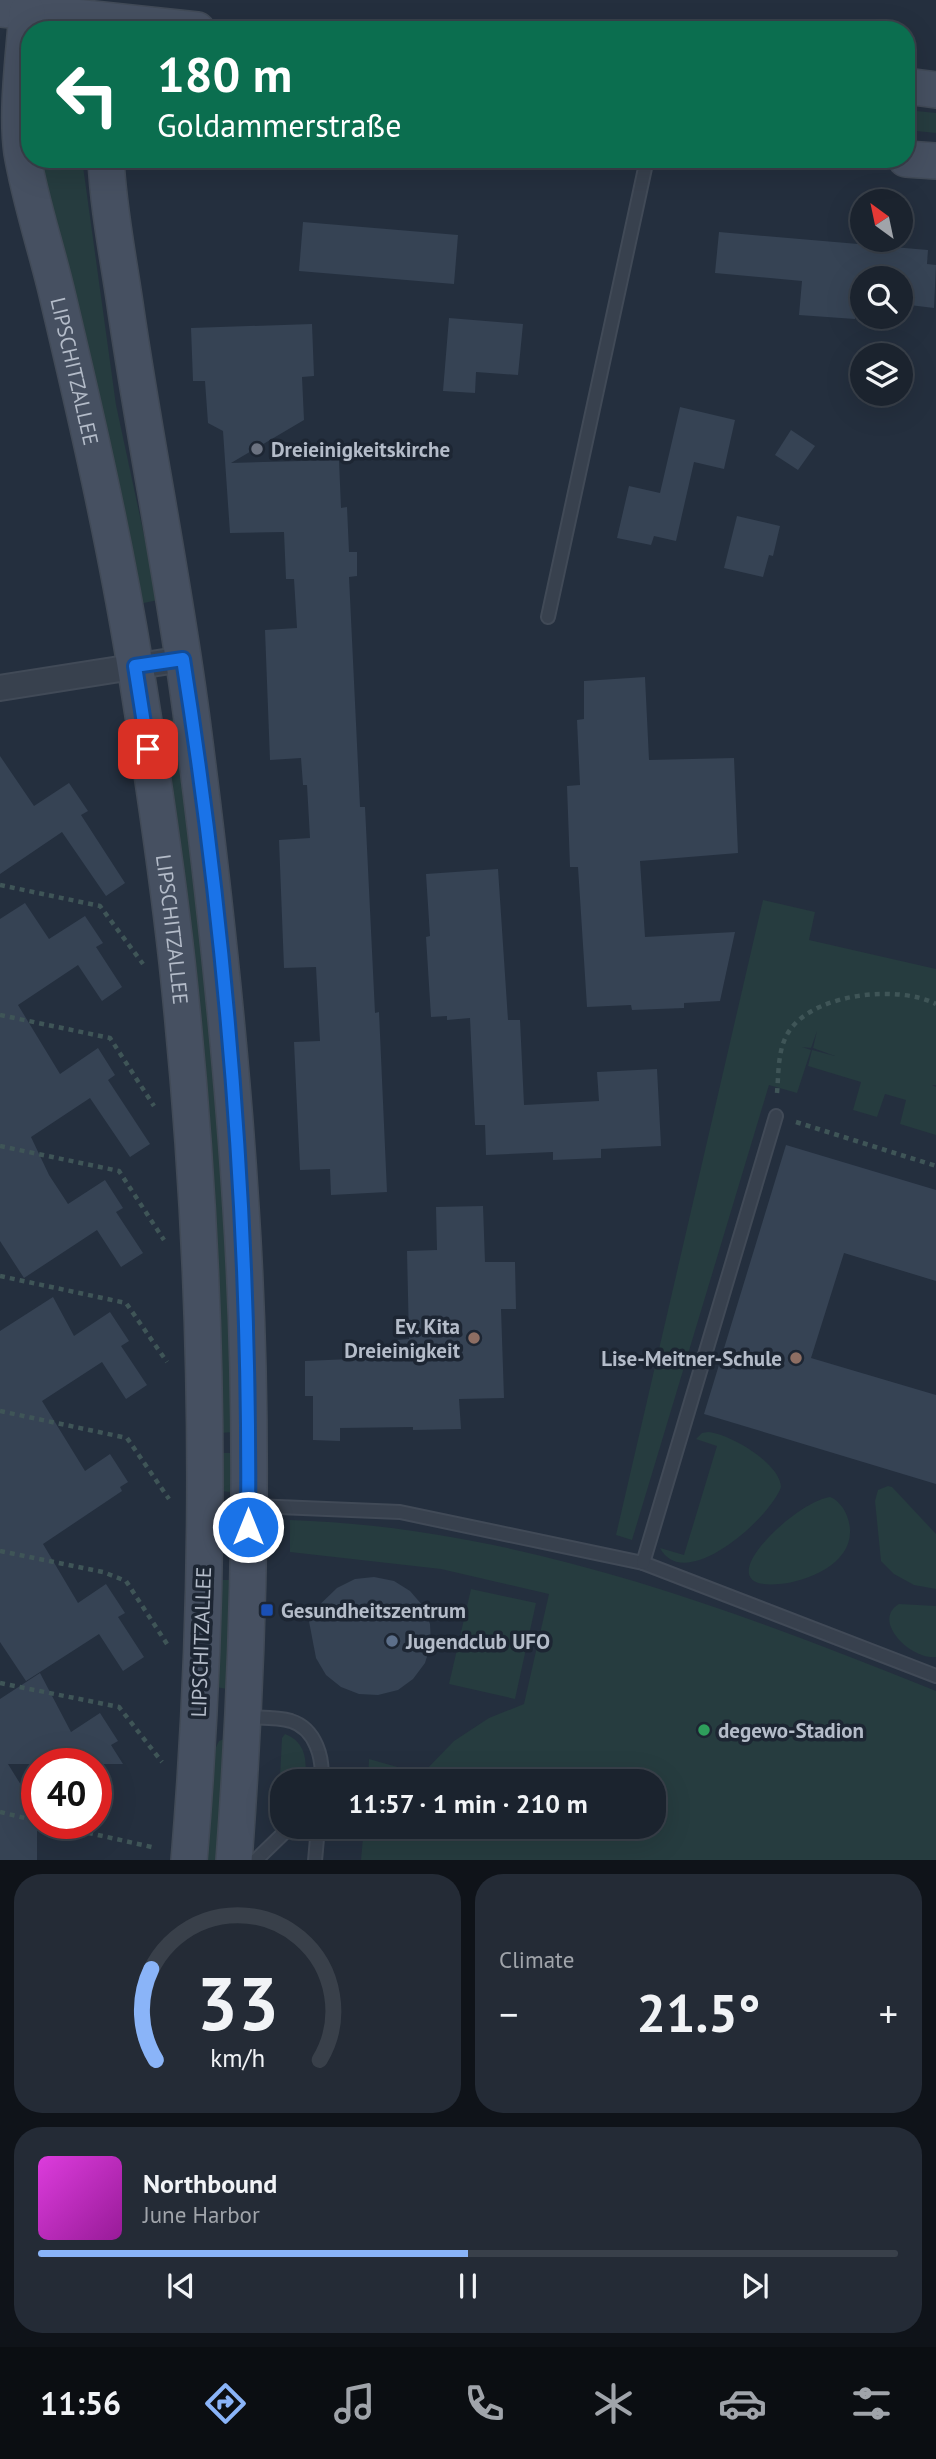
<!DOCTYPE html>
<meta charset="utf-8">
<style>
body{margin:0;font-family:"PT Sans",sans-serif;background:#242b36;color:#f1f3f6;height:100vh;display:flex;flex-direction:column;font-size:26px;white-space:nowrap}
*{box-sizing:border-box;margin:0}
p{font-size:23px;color:#a0a4aa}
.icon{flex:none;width:38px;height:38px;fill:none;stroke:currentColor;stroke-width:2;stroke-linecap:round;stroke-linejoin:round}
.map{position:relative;height:1860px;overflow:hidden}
.drawer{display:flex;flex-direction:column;gap:14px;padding:14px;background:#0f1319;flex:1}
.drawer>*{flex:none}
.top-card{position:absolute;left:21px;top:21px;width:894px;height:147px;border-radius:28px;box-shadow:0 7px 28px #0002,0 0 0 2px #39404a;background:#0b6e4f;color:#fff;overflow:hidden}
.needle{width:46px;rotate:327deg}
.buttons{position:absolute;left:850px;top:189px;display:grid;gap:14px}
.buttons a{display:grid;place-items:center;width:63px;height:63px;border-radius:50%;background:#1b232e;box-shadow:0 7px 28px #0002,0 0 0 2px #39404a;font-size:35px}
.speed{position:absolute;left:21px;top:1748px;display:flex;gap:14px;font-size:35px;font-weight:700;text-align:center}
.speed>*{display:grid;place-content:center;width:91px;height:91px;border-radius:50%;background:#1b232e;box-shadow:0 7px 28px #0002,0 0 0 2px #39404a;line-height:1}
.speed .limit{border:10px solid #d22;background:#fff;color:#111}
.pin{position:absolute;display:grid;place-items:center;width:60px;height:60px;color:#fff;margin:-30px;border-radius:14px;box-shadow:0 4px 10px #0006}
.me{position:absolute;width:77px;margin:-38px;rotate:0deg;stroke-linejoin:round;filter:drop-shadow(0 0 5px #0008)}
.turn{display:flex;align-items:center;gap:24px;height:147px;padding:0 21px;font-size:32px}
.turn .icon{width:91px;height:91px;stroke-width:2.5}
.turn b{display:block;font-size:49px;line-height:60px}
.big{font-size:52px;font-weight:700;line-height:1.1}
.drawer .tile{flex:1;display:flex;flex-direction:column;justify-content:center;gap:10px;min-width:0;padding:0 24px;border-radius:28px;background:#242b36}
.drawer .dial{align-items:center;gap:0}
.dial svg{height:182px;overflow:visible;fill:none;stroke:#39404a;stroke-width:7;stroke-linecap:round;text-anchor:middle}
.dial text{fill:#f1f3f6;stroke:none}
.song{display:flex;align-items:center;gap:21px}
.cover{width:84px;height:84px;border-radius:10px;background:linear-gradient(135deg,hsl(300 70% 55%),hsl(300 70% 35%))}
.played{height:7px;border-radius:4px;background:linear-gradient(90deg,#8ab4f8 50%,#39404a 50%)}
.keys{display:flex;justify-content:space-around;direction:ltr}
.heat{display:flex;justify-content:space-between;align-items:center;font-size:38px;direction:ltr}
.drawer .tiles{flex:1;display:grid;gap:14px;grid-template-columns:1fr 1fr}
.tile:last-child{grid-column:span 2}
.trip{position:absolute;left:270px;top:1769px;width:396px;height:70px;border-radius:28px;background:#1b232e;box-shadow:0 7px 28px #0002,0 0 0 2px #39404a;font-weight:700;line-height:70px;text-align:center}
.tab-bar{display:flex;height:112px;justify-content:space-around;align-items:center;background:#0b0e12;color:#a0a4aa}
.tab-bar .icon{width:49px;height:49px}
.tab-bar .active{color:#8ab4f8}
.tab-bar b{font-size:32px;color:#f1f3f6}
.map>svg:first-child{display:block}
.green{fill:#263c3f}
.building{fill:#364354}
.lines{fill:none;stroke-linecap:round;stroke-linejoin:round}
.lane-casing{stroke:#414a57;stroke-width:16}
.street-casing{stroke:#414a57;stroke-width:28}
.secondary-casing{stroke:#414a57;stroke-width:38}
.path{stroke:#3f5557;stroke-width:4.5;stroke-dasharray:5 5;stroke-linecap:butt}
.lane{stroke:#38414e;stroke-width:12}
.street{stroke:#38414e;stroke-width:24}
.secondary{stroke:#465061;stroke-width:35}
.route-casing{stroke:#114b97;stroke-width:18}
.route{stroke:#1a73e8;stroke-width:12}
.worship-dot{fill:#6b7280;stroke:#1d2633;stroke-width:2.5}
.education-dot{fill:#8d6e63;stroke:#1d2633;stroke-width:2.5}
.transit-dot{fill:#1a4fb4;stroke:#1d2633;stroke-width:2.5}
.service-dot{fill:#5c6f8a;stroke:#1d2633;stroke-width:2.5}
.leisure-dot{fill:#2e9e5b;stroke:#1d2633;stroke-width:2.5}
.labels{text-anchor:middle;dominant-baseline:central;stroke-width:7;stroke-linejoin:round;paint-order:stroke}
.street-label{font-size:21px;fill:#b4bcc9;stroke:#1d2633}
.poi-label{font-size:21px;font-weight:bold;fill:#b4bcc9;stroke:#1d2633;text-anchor:start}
</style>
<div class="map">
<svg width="936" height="1861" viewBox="0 0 936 1861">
<rect width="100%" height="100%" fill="#242f3e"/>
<g class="green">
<path d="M906 110 936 113V133L907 130Z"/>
<path d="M41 159H82L116 405 158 600 139 604 98 402Z"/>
<path d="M176 719 194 851 224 1174 234 1432 219 1433 159 721Z"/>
<path d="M763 900 815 912 809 940 936 969V1085H932L936 1087V1135L900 1124 906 1100 885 1094 877 1117 853 1110 861 1082 808 1066 812 1050 835 1056 813 1048 817 1031 811 1048 802 1047 811 1050 797 1093 769 1085 632 1540 616 1535Z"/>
<path d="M708 1432C730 1434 780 1463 781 1487 771 1517 685 1595 660 1548L684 1555 717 1446 696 1439 702 1433Z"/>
<path d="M219 1453H234L233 1490 230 1492 221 1491Z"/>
<path d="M888 1486 892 1487 936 1534V1589L914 1585 894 1574 881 1561 875 1501 878 1490Z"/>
<path d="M830 1497C838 1500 844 1508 847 1516 863 1558 813 1581 779 1584 701 1591 794 1502 830 1497Z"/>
<path d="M290 1520C515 1527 730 1608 936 1691V1860H361L364 1827H653V1782L368 1781 369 1759 422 1774 454 1741 489 1718 524 1704 549 1594 441 1569 290 1552Z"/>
<path d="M218 1580H233L227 1689 216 1687Z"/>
<path d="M471 1589 536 1603 515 1699 449 1684Z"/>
<path d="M899 1604 936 1606V1657C910 1660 871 1620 899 1604Z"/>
<path d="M285 1734C306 1742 308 1762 304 1781L282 1782V1813L278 1816 282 1738Z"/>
<path d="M224 1739 227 1742 220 1860 204 1861 212 1755 219 1741Z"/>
</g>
<g class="building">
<path d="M303 222 458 235 454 284 299 271Z"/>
<path d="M719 232 928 250 927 264 936 265 934 308 901 304V278H863V299L856 298 855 319 799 315 802 281 715 273Z"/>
<path d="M449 318 523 324 518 375 476 372 475 393 443 391Z"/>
<path d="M312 324 314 376 302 377 304 420 231 463 339 460 341 508 347 507 349 552H357V576L349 577 360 807H365L375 1013 379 1012 387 1192 331 1195 330 1169 300 1170 294 1042 320 1041 316 967 284 968 279 840 310 838 307 785H303L301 758 270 760 265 630 297 628 294 579H286L284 532 230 533 223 431 208 423 205 381H193L191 328Z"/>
<path d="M680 407 735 420 724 469 694 462 676 541 654 536 651 545 617 538 629 486 660 493Z"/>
<path d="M791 430 815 446 798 470 775 455Z"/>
<path d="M737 516 780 526 773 556 769 555 763 577 724 568Z"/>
<path d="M645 677 649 760 734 758 738 853 640 861 645 937 735 932 720 1001 684 1003V1008L632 1010 631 1005 587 1007 578 867H570L567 786 580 785 577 720 584 719V681Z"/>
<path d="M0 756 34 806 69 783 88 811 81 815 125 883 106 896 62 832 0 874Z"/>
<path d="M498 869 508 1020H520L524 1105 599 1101 597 1072 657 1069 661 1146 601 1149V1158L553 1160V1152L486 1155 485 1125H475L470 1018 447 1020V1016L431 1017 426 937 430 936 426 874Z"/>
<path d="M25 903 49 939 85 916 103 943 96 947 122 987 102 1001 78 965 18 1005 60 1074 98 1048 115 1075 108 1080 150 1144 130 1157 90 1098 31 1137 49 1175 68 1204 105 1180 123 1208 116 1212 143 1253 121 1267 97 1230 24 1278 0 1241V919Z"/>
<path d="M786 1145 936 1190V1281L844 1253 811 1358 936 1395V1484L704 1414Z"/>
<path d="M483 1206 485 1262H515L516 1309H501L504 1398 459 1399 461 1429 413 1430V1427L340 1428V1441L313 1440V1396H305V1361L396 1357V1340L409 1339 407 1251 437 1250 436 1207Z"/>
<path d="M53 1297 74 1336 110 1312 129 1341 121 1346 147 1385 126 1399 102 1362 42 1401 85 1471 110 1454 128 1482 120 1487 122 1491 43 1544 78 1603 106 1584 125 1613 118 1617 144 1657 123 1671 99 1634 26 1681 0 1642V1331Z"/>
<path d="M374 1577 394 1581 410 1591 423 1606 430 1624 431 1644 425 1663 413 1679 398 1690 378 1695 359 1694 341 1687 326 1675 316 1658 308 1616 337 1588 355 1579Z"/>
<path d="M40 1673 71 1732 100 1713 118 1741 111 1745 123 1764H8L37 1811V1860H0V1699Z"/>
</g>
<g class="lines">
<g class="lane-casing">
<g id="lane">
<path d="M548 617 647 159"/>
<path d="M253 1506 400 1512 643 1563 936 1676"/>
<path d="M643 1563 776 1116"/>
<path d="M246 1717C260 1718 277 1717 291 1721 316 1729 324 1759 321 1782"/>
<path d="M255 1861 290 1827"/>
<path d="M315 1861 318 1827"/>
</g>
</g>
<g class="street-casing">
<path id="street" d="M0 688 183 659"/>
</g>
<g class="secondary-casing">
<g id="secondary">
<path d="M0 9 197 30"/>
<path id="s1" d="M27 12C24 55 16 111 22 153 30 201 47 250 58 298 87 420 115 542 135 665 151 764 166 863 177 962 209 1260 214 1562 189 1861"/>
<path d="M906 86 936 90"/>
<path d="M106 159C108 207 118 256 125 304 145 443 174 581 192 720 213 882 231 1044 241 1208 255 1425 250 1643 234 1861"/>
<path d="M906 159 936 161"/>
</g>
</g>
<g class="path">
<path d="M0 885 100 906 143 964"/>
<path d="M0 1015 110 1038 154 1106"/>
<path d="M777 1093C779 1071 777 1044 793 1026 821 993 899 985 936 1004"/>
<path d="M796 1122 936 1166"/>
<path d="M0 1146 119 1171 164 1240"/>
<path d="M0 1276 126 1303 167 1362"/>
<path d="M0 1411 127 1438 169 1499"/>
<path d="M0 1551 103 1572 126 1581 167 1644"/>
<path d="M0 1683 119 1707 162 1762"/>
<path d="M0 1812 37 1821"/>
<path d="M49 1824 156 1848"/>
</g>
<use href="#lane" class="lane"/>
<use href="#street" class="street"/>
<use href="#secondary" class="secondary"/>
</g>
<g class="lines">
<g class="route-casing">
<path id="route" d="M148 749 135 666 183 659C228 945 251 1237 248 1527"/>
</g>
<use href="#route" class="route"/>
</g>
<circle class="worship-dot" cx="257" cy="449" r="7"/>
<g class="education-dot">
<circle cx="474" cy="1338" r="7"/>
<circle cx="796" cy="1358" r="7"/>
</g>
<rect class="transit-dot" x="260" y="1603" width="14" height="14" rx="3.5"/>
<circle class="service-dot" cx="392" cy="1641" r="7"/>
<circle class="leisure-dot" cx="704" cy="1730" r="7"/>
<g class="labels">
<g class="street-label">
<text stroke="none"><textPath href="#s1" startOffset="366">LIPSCHITZALLEE</textPath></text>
<text stroke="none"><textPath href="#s1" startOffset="933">LIPSCHITZALLEE</textPath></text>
<text transform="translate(201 1642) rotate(-88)">LIPSCHITZALLEE</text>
</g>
<g class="poi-label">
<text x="271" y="449">Dreieinigkeitskirche</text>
<text x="460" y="1326" text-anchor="end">Ev. Kita<tspan x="460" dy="24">Dreieinigkeit</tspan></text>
<text x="782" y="1358" text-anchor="end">Lise-Meitner-Schule</text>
<text x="281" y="1610">Gesundheitszentrum</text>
<text x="406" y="1641">Jugendclub UFO</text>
<text x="718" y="1730">degewo-Stadion</text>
</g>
</g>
</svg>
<div class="buttons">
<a><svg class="needle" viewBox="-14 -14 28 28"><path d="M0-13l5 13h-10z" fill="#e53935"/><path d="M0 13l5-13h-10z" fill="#a0a4aa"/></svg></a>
<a><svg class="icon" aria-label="search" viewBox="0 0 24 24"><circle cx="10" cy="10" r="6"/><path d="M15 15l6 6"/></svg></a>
<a><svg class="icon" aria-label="layers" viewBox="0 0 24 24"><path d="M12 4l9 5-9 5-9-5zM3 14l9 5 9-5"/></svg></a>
</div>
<div class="speed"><div class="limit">40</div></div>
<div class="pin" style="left:148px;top:749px;background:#d93025"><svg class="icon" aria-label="arrive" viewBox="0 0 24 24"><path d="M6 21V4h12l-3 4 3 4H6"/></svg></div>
<svg class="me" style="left:248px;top:1527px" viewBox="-20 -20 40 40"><circle r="17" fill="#1a73e8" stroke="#fff" stroke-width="3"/><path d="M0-11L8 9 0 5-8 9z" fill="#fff"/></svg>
<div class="trip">11:57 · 1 min · 210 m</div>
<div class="top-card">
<div class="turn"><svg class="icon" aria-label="left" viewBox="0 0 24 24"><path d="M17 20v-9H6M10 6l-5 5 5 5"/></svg><div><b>180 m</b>Goldammerstraße</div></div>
</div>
</div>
<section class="drawer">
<div class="tiles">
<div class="tile dial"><svg viewBox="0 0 100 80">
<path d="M14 69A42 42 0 1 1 86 69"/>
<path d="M14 69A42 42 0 0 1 12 29" stroke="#8ab4f8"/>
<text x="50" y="56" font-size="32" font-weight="700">33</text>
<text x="50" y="72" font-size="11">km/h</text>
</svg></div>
<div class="tile"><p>Climate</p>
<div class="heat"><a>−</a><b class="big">21.5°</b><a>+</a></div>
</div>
<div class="tile">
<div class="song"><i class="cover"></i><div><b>Northbound</b><p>June Harbor</p></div></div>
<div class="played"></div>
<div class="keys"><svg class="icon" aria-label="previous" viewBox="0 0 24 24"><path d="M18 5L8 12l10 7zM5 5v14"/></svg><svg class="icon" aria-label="pause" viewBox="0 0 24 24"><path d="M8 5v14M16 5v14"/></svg><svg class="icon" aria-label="next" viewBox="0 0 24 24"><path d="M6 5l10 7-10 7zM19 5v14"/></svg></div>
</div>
</div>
</section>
<nav class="tab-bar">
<b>11:56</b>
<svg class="icon active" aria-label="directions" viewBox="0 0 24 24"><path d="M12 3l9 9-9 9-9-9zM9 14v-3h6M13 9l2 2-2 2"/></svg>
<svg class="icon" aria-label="music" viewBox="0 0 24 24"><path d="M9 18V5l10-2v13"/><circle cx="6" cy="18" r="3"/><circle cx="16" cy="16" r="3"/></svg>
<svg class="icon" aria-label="phone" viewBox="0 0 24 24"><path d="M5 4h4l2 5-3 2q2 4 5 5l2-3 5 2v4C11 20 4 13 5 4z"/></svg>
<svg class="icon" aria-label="climate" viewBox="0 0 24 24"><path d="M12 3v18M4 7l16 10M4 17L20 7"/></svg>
<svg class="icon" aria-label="car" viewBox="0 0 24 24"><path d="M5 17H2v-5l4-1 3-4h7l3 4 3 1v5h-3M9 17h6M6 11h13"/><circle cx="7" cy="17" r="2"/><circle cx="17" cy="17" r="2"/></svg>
<svg class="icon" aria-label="filters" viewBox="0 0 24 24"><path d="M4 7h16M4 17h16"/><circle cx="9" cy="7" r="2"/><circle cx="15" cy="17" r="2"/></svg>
</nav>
